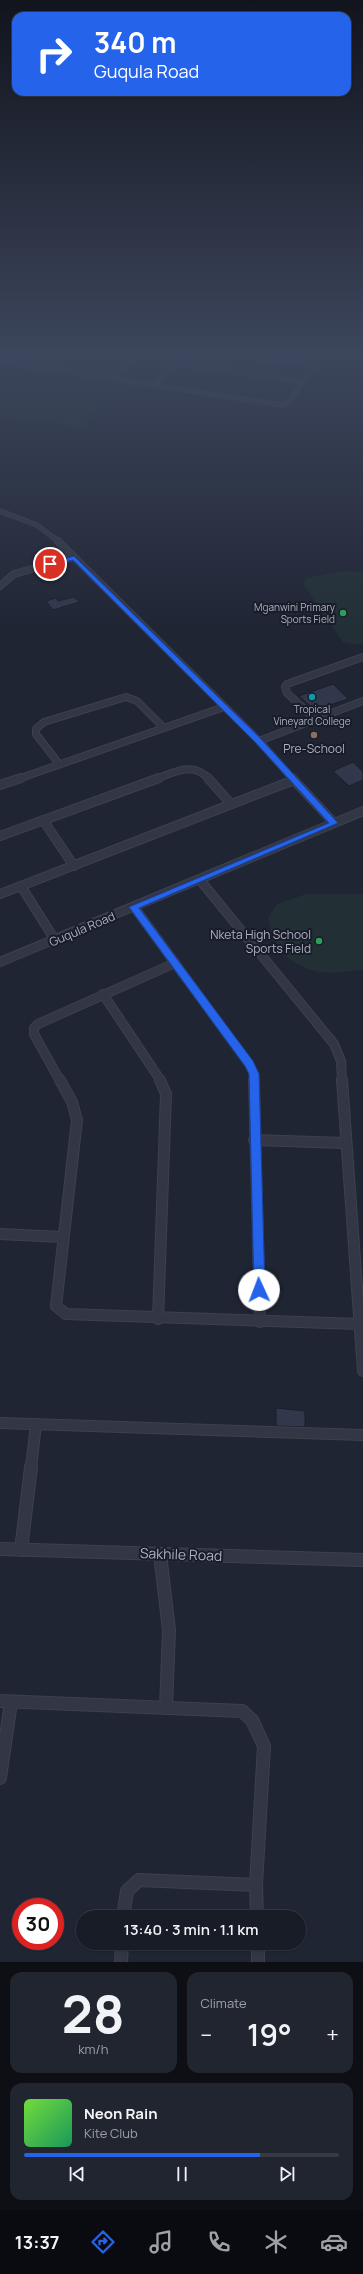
<!DOCTYPE html>
<meta charset="utf-8">
<style>
body{margin:0;font-family:Manrope,sans-serif;background:#21252f;color:#f1f3f6;height:100vh;display:flex;flex-direction:column;font-size:15px;white-space:nowrap}
*{box-sizing:border-box;margin:0}
p{font-size:13px;color:#9fa1a7}
.icon{flex:none;width:22px;height:22px;fill:none;stroke:currentColor;stroke-width:2;stroke-linecap:round;stroke-linejoin:round}
.map{position:relative;height:1962px;overflow:hidden}
.panel{display:flex;flex-direction:column;gap:10px;padding:10px;background:#0d0f15;flex:1}
.panel>*{flex:none}
.hud{position:absolute;left:12px;top:12px;width:339px;height:84px;border-radius:12px;box-shadow:0 1px 3px #0004,0 0 0 1px #363a44;background:#2563eb;color:#fff;overflow:hidden}
.speed{position:absolute;left:12px;top:1898px;display:flex;gap:8px;font-size:20px;font-weight:700;text-align:center}
.speed>*{display:grid;place-content:center;width:52px;height:52px;border-radius:50%;background:#181c27;box-shadow:0 1px 3px #0004,0 0 0 1px #363a44;line-height:1}
.speed .limit{border:6px solid #d22;background:#fff;color:#111}
.pin{position:absolute;display:grid;place-items:center;width:34px;height:34px;color:#fff;margin:-17px;border:2px solid #fff;border-radius:50%;box-shadow:0 1px 4px #0007}
.me{position:absolute;width:44px;margin:-22px;rotate:358deg;stroke-linejoin:round;filter:drop-shadow(0 0 3px #0008)}
.turn{display:flex;align-items:center;gap:14px;height:84px;padding:0 16px;font-size:18px}
.turn .icon{width:52px;height:52px;stroke-width:2.5}
.turn b{display:block;font-size:28px;line-height:34px}
.big{font-size:30px;font-weight:600;line-height:1.1}
.panel .widget{flex:1;display:flex;flex-direction:column;justify-content:center;gap:6px;min-width:0;padding:0 14px;border-radius:12px;background:#21252f}
.panel .dial{align-items:center;gap:0}
.dial b{font-size:52px;line-height:1}
.song{display:flex;align-items:center;gap:12px}
.cover{width:48px;height:48px;border-radius:6px;background:linear-gradient(135deg,hsl(100 70% 55%),hsl(150 70% 35%))}
.played{height:4px;border-radius:2px;background:linear-gradient(90deg,#2563eb 75%,#363a44 75%)}
.keys{display:flex;justify-content:space-around;direction:ltr}
.heat{display:flex;justify-content:space-between;align-items:center;font-size:22px;direction:ltr}
.panel .tiles{flex:1;display:grid;gap:10px;grid-template-columns:1fr 1fr}
.widget:last-child{grid-column:span 2}
.trip{position:absolute;left:76px;top:1910px;width:230px;height:40px;border-radius:20px;background:#181c27;box-shadow:0 1px 3px #0004,0 0 0 1px #363a44;font-weight:600;line-height:40px;text-align:center}
.tab-bar{display:flex;height:64px;justify-content:space-around;align-items:center;background:#0a0b10;color:#9fa1a7}
.tab-bar .icon{width:28px;height:28px}
.tab-bar .active{color:#2563eb}
.tab-bar b{font-size:18px;color:#f1f3f6}
.map>svg:first-child{display:block}
.green{fill:#222f35}
.building{fill:#32384b;stroke:#1b1f2b}
.lines{fill:none;stroke-linecap:round;stroke-linejoin:round}
.street-far4-casing{stroke:#3d414e;stroke-width:5.5}
.street-far3-casing{stroke:#3d414e;stroke-width:8}
.street-far2-casing{stroke:#3d414e;stroke-width:10}
.street-far1-casing{stroke:#3d414e;stroke-width:12}
.street-casing{stroke:#3d414e;stroke-width:14}
.street-far4{stroke:#333745;stroke-width:4.5}
.street-far3{stroke:#333745;stroke-width:6}
.street-far2{stroke:#333745;stroke-width:8}
.street-far1{stroke:#333745;stroke-width:10}
.street{stroke:#333745;stroke-width:12}
.route{fill:#2563eb;stroke:#184099}
.leisure-dot{fill:#2e9e5b;stroke:#191d29;stroke-width:1.5}
.culture-dot{fill:#0f9aa8;stroke:#191d29;stroke-width:1.5}
.education-dot{fill:#8d6e63;stroke:#191d29;stroke-width:1.5}
.labels{text-anchor:middle;dominant-baseline:central;stroke-width:4;stroke-linejoin:round;paint-order:stroke}
.far-poi-label{font-size:10px;fill:#adb1c2;stroke:#191d29;text-anchor:end}
.poi-label{font-size:12px;fill:#adb1c2;stroke:#191d29}
.street-label{font-size:12px;fill:#adb1c2;stroke:#191d29}
.near-street-label{font-size:14px;fill:#adb1c2;stroke:#191d29}
</style>
<div class="map">
<svg width="363" height="1962" viewBox="0 0 363 1962">
<rect width="100%" height="100%" fill="#202534"/>
<g class="green">
<path d="M4 387 104 398 85 427 0 417V393Z"/>
<path d="M344 571 363 572V643L357 645 343 642 303 584 307 578Z"/>
<path d="M306 894H363V970C350 971 333 974 320 972 290 966 273 947 268 918L277 904Z"/>
</g>
<g class="building">
<path d="M74 597 79 602 53 610 46 601 56 598 58 601Z"/>
<path d="M333 684 348 699 315 710 299 696Z"/>
<path d="M353 762 363 772V780L349 786 333 771Z"/>
<path d="M276 1408 305 1411V1427L276 1426Z"/>
</g>
<g class="lines">
<g class="street-far4-casing">
<g id="street-far4">
<path d="M258 357 314 365"/>
<path d="M0 361 281 405 289 402 319 357"/>
<path d="M175 363 302 382"/>
<path d="M114 379 135 357"/>
<path d="M154 385 181 357"/>
<path d="M0 511 37 525 59 542"/>
</g>
</g>
<g class="street-far3-casing">
<g id="street-far3">
<path d="M58 541 259 741 293 779"/>
<path d="M0 586 14 574 74 557"/>
<path d="M315 719 287 693 285 687 287 684 363 657"/>
<path d="M259 741 363 701"/>
<path d="M59 764 36 734V729L44 722 126 697 137 701 163 727"/>
<path d="M18 779 224 707"/>
<path d="M156 779C175 772 193 761 209 779"/>
</g>
</g>
<g class="street-far2-casing">
<g id="street-far2">
<path d="M208 778 231 804"/>
<path d="M292 778 334 823"/>
<path d="M0 785 21 778"/>
<path d="M43 820 74 866"/>
<path d="M0 836 159 778"/>
<path d="M200 880 334 1044 341 1061 342 1081"/>
<path d="M21 886 55 940"/>
<path d="M0 894 294 780"/>
<path d="M134 907 249 1064 254 1074V1081"/>
<path d="M0 962 363 811"/>
<path d="M103 994 161 1081"/>
<path d="M60 1081 34 1034V1028L38 1024 175 963"/>
</g>
</g>
<g class="street-far1-casing">
<g id="street-far1">
<path d="M60 1080 72 1102 77 1120 56 1306 66 1314 359 1324"/>
<path d="M254 1080 260 1322"/>
<path d="M342 1080 363 1371"/>
<path d="M254 1140 345 1143"/>
<path d="M0 1234 62 1237"/>
<path d="M158 1319 166 1094 160 1080"/>
<path d="M0 1423 363 1435"/>
<path d="M31 1468 36 1424"/>
</g>
</g>
<g class="street-casing">
<g id="street">
<path d="M0 1549 363 1560"/>
<path d="M21 1550 31 1467"/>
<path d="M160 1554 169 1630 166 1708"/>
<path d="M0 1701 242 1711 252 1720 264 1746 256 1885 257 1917"/>
<path d="M0 1778 11 1702"/>
<path d="M123 1917 127 1891 139 1880 256 1885"/>
<path d="M258 1943V1962"/>
<path d="M121 1962 122 1943"/>
</g>
</g>
<use href="#street-far4" class="street-far4"/>
<use href="#street-far3" class="street-far3"/>
<use href="#street-far2" class="street-far2"/>
<use href="#street-far1" class="street-far1"/>
<use href="#street" class="street"/>
</g>
<linearGradient id="sky" x2="0" y2="1"><stop stop-color="#12141d"/><stop offset="0.56" stop-color="#3c465c"/><stop offset="1" stop-color="#3c465c" stop-opacity="0"/></linearGradient>
<rect width="363" height="632" fill="url(#sky)"/>
<path class="route" d="M74 556 261 739 338 823 139 908 253 1061 259 1074 265 1290 263 1294 259 1296 255 1294 254 1290 249 1074 245 1066 129 907 329 823 256 743 73 560 50 566 47 564Z"/>
<g class="leisure-dot">
<circle cx="343" cy="613" r="4"/>
<circle cx="319" cy="941" r="4"/>
</g>
<circle class="culture-dot" cx="312" cy="697" r="4"/>
<circle class="education-dot" cx="314" cy="735" r="4"/>
<g class="labels">
<g class="far-poi-label">
<text x="335" y="607">Mganwini Primary<tspan x="335" dy="12">Sports Field</tspan></text>
<text x="312" y="709" text-anchor="middle">Tropical<tspan x="312" dy="12">Vineyard College</tspan></text>
</g>
<g class="poi-label">
<text x="314" y="748">Pre-School</text>
<text x="311" y="934" text-anchor="end">Nketa High School<tspan x="311" dy="14">Sports Field</tspan></text>
</g>
<g class="street-label">
<text transform="translate(82 929) rotate(-23)">Guqula Road</text>
</g>
<g class="near-street-label">
<text transform="translate(181 1554) rotate(2)">Sakhile Road</text>
</g>
</g>
</svg>
<div class="speed"><div class="limit">30</div></div>
<div class="pin" style="left:50px;top:564px;background:#d93025"><svg class="icon" aria-label="arrive" viewBox="0 0 24 24"><path d="M6 21V4h12l-3 4 3 4H6"/></svg></div>
<svg class="me" style="left:259px;top:1290px" viewBox="-20 -20 40 40"><circle r="19" fill="#fff"/><path d="M0-13L10 11 0 6-10 11z" fill="#2563eb"/></svg>
<div class="trip">13:40 · 3 min · 1.1 km</div>
<div class="hud">
<div class="turn"><svg class="icon" aria-label="right" viewBox="0 0 24 24"><path d="M7 20v-9h11M14 6l5 5-5 5"/></svg><div><b>340 m</b>Guqula Road</div></div>
</div>
</div>
<section class="panel">
<div class="tiles">
<div class="widget dial"><b>28</b><p>km/h</p></div>
<div class="widget"><p>Climate</p>
<div class="heat"><a>−</a><b class="big">19°</b><a>+</a></div>
</div>
<div class="widget">
<div class="song"><i class="cover"></i><div><b>Neon Rain</b><p>Kite Club</p></div></div>
<div class="played"></div>
<div class="keys"><svg class="icon" aria-label="previous" viewBox="0 0 24 24"><path d="M18 5L8 12l10 7zM5 5v14"/></svg><svg class="icon" aria-label="pause" viewBox="0 0 24 24"><path d="M8 5v14M16 5v14"/></svg><svg class="icon" aria-label="next" viewBox="0 0 24 24"><path d="M6 5l10 7-10 7zM19 5v14"/></svg></div>
</div>
</div>
</section>
<nav class="tab-bar">
<b>13:37</b>
<svg class="icon active" aria-label="directions" viewBox="0 0 24 24"><path d="M12 3l9 9-9 9-9-9zM9 14v-3h6M13 9l2 2-2 2"/></svg>
<svg class="icon" aria-label="music" viewBox="0 0 24 24"><path d="M9 18V5l10-2v13"/><circle cx="6" cy="18" r="3"/><circle cx="16" cy="16" r="3"/></svg>
<svg class="icon" aria-label="phone" viewBox="0 0 24 24"><path d="M5 4h4l2 5-3 2q2 4 5 5l2-3 5 2v4C11 20 4 13 5 4z"/></svg>
<svg class="icon" aria-label="climate" viewBox="0 0 24 24"><path d="M12 3v18M4 7l16 10M4 17L20 7"/></svg>
<svg class="icon" aria-label="car" viewBox="0 0 24 24"><path d="M5 17H2v-5l4-1 3-4h7l3 4 3 1v5h-3M9 17h6M6 11h13"/><circle cx="7" cy="17" r="2"/><circle cx="17" cy="17" r="2"/></svg>
</nav>
